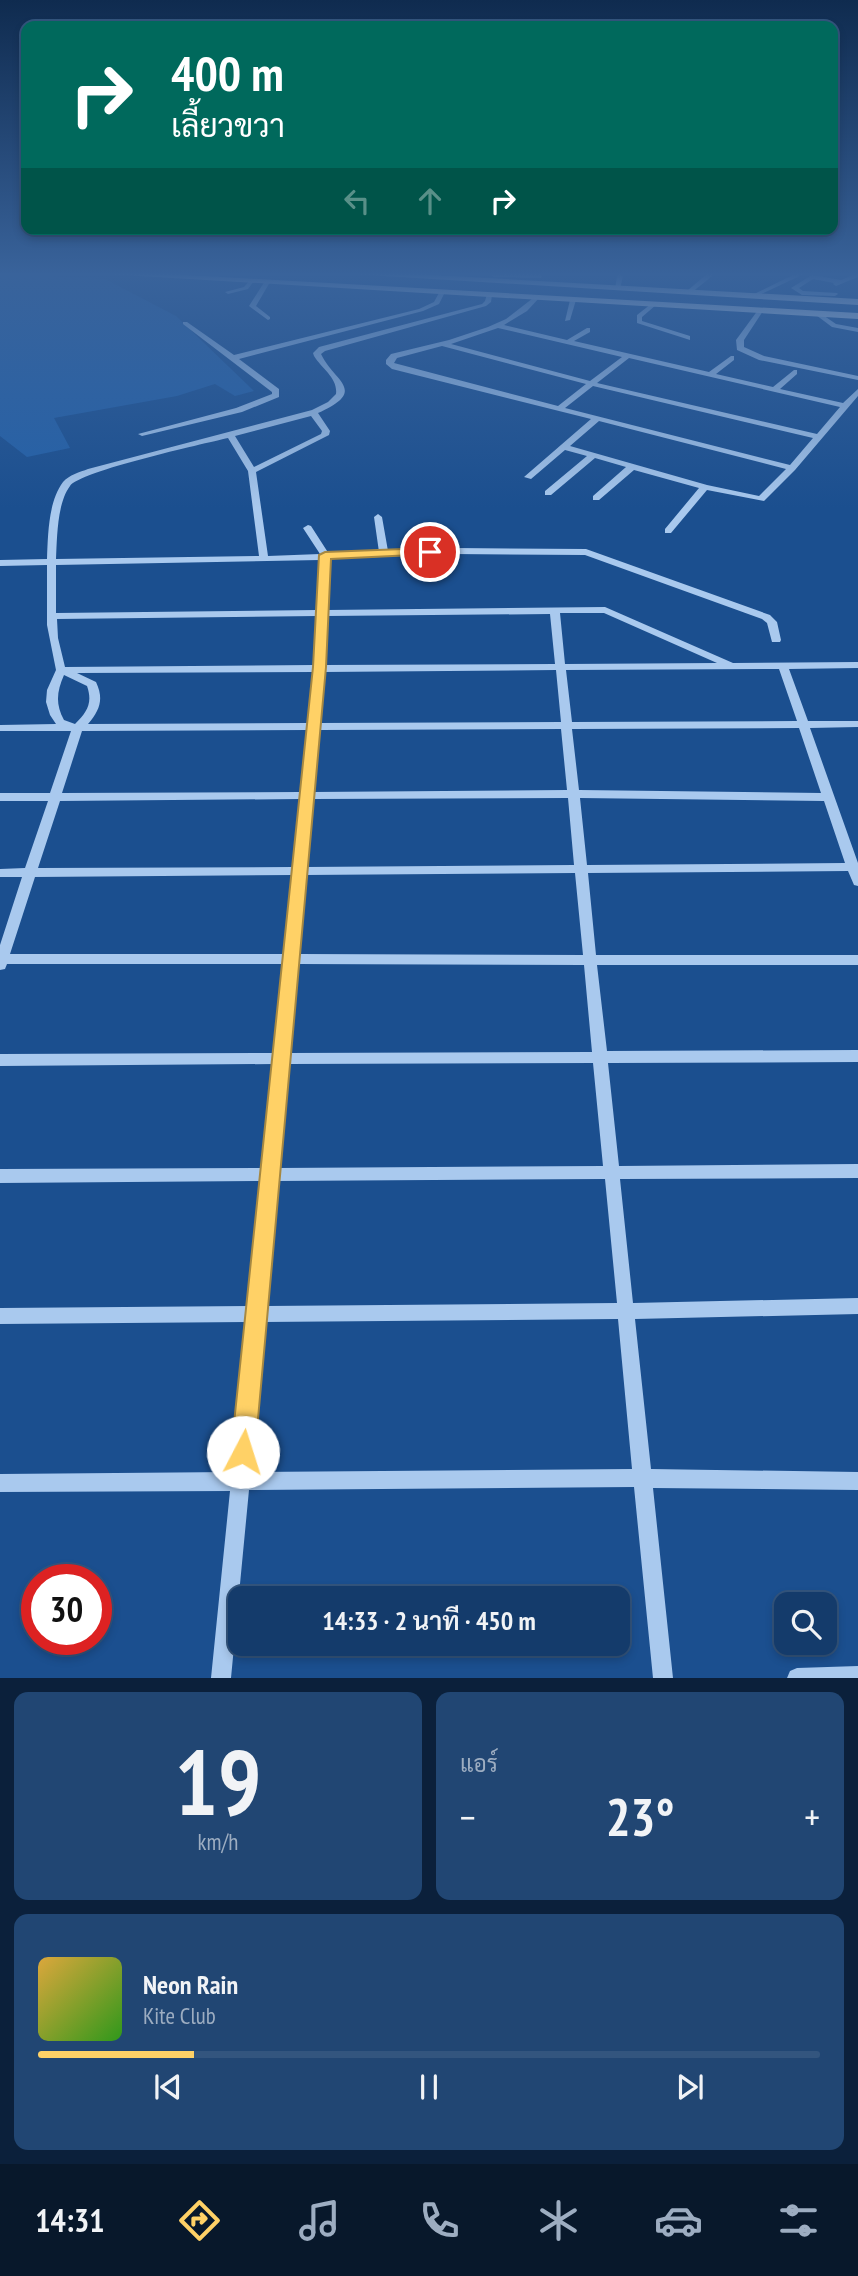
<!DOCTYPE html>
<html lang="th">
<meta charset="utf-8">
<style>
body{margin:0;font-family:"PT Sans Narrow",Sarabun,sans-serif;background:#214673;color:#f1f3f6;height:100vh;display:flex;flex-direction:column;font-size:26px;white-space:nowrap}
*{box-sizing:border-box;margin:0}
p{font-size:23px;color:#9dadc1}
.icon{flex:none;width:38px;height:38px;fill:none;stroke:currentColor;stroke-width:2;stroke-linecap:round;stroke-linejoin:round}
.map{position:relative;height:1678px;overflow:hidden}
.panel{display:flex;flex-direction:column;gap:14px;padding:14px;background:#0b203b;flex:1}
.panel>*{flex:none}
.guide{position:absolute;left:21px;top:21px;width:817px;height:214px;border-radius:14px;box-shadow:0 4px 10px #0003,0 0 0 2px #33557e;background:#00695c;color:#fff;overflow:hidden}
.controls{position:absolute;left:774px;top:1592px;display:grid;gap:14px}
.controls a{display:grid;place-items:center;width:63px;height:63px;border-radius:14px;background:#143b6b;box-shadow:0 4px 10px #0003,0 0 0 2px #33557e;font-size:35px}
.speed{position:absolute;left:21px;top:1564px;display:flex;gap:14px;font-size:35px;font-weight:700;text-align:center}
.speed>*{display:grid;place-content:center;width:91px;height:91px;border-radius:50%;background:#143b6b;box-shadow:0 4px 10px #0003,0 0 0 2px #33557e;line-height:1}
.speed .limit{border:10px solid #d22;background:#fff;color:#111}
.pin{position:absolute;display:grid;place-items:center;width:60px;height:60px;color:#fff;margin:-30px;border:4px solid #fff;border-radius:50%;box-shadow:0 2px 7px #0007}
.me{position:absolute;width:77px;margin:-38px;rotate:5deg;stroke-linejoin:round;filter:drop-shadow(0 0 5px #0008)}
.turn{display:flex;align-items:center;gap:24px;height:147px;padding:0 35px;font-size:32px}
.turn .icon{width:91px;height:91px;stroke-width:2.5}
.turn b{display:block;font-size:49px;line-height:60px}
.lanes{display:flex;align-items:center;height:66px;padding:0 35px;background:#0003;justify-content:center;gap:35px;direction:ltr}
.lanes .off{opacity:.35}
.big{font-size:52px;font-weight:600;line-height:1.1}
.panel .card{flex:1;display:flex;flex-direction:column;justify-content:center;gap:10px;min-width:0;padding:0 24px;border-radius:14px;background:#214673}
.panel .dial{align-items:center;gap:0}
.dial b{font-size:91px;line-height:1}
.song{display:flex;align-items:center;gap:21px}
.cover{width:84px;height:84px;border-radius:10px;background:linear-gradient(135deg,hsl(40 70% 55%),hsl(110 70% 35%))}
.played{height:7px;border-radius:4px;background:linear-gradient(90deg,#ffd166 20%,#33557e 20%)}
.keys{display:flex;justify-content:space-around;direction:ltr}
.heat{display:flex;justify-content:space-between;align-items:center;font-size:38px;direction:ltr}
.panel .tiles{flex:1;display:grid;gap:14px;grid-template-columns:1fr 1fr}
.card:last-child{grid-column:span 2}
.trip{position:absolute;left:228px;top:1586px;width:402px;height:70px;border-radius:14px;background:#143b6b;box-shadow:0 4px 10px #0003,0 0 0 2px #33557e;font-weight:600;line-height:70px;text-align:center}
.tab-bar{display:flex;height:112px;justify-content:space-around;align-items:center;background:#08182b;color:#9dadc1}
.tab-bar .icon{width:49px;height:49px}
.tab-bar .on{color:#ffd166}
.tab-bar b{font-size:32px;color:#f1f3f6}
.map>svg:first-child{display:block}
.green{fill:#2461a8}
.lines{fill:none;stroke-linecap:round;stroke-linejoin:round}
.minor{fill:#a9c9ee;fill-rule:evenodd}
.major{fill:#f0f6ff;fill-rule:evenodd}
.route{fill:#ffd166;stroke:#a68842;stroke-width:2}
</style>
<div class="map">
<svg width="858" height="1678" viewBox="0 0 858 1678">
<rect width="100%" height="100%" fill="#1b4f8f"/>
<path class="green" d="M0 274 105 279 176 316 254 391 235 396 215 384 177 396 54 418 70 448 27 457 0 436Z"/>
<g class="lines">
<g class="minor">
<path d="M536 273H542L541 278 494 277 491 275Z"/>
<path d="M708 273H716L691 293H687V291Z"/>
<path d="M797 273H806L755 297 750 296Z"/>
<path d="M858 273V277L836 286 833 284 834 283 813 279 799 288 803 291 837 293 838 294 835 296 802 295 791 288 812 275 841 280Z"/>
<path d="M620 274 623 276 620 289 615 290 617 276Z"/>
<path d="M251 279 254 281 248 289 228 294 225 292 244 287Z"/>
<path d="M267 280 270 282 256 306 270 317V319L268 320 249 306 265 281Z"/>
<path d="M440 291 445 292 439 304 423 311 239 359 279 389V397L242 412 142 436 138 434 236 408 272 394V392L183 324V322H187L234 355 419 309 434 302Z"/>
<path d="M489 293 492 295 491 302 486 306 325 351 321 354C334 382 369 390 318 413L330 431 329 435 256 472 268 556 320 554 303 528 308 525 311 526 329 554 379 552 374 517 378 514 382 517 388 551 453 548 586 549 770 615 777 622 781 640 780 642H772L767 623 762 619 585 555 453 554 329 559 327 610 605 607 733 663 858 662V668L789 669 808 721H858V727L810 728 858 863V886L854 885 848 871 588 873 596 955H858V965H597L607 1051 858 1050V1062L608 1063 619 1166 858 1164V1178L620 1179 633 1303 858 1298V1314L635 1319 651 1469 858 1472V1490L653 1488 673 1678H653L634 1487 249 1490 231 1678H211L230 1491 0 1492V1474L232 1472 247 1322 0 1324V1308L249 1306 261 1181 0 1183V1169L263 1168 273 1064 0 1066V1054L274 1053 283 964H7L5 969 0 970V945L22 877H0V869L25 868 48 801H0V793H50L71 731H0V725L56 724 50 715 46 702 47 690 56 670 47 625V565L0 566V560L47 559C48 536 48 502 63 482 69 475 80 472 88 469L312 410 328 402 336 394C338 378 322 369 314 356L313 353 319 347 482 304 485 301 487 294ZM311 416 322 431 321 434 254 467 235 436ZM228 438 248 471 259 556 56 559C57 539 57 503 70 486 80 471 203 444 228 438ZM320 560 317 610 56 613V565ZM560 613H604L717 663 565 664ZM550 614 555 664 324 665 327 616ZM317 616 314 665 65 667 58 638 57 619ZM779 669 797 721 572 722 566 670ZM556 670 561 722 319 723 324 672ZM313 672 308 723 88 724C100 710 104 699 96 682L77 673ZM64 675 87 686C93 703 87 712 75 724L64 720C55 704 57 691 64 675ZM799 728 821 793 579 790 572 729ZM561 729 567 790 313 792 319 730ZM307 730 301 792 62 793 82 731ZM568 798 574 865 306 867 312 799ZM580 798 824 801 845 863 587 865ZM300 799 293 867 38 868 60 801ZM575 873 583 955 298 954 305 875ZM293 875 285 954H10L35 877ZM297 964 584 965 592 1052 289 1053ZM593 1063 603 1166 278 1168 288 1064ZM605 1179 617 1303 266 1306 277 1181ZM618 1319 632 1469 250 1472 264 1322Z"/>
<path d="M537 295 540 297 527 311 504 325 567 340 587 328H590V332L574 341 709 372 731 356H734V360L716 374 773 387 794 370H797V374L780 389 843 403 858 389V396L795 470 764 501 707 490 671 533H665V529L699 488 634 470 599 500H593V496L626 467 595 458 551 495H545V491L587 456 565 450 531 479 524 477 591 419 392 369 386 364V360L391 354 449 340 488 327 506 319ZM498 328 622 357 590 381 451 344ZM442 346 586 384 558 406 394 363 397 358ZM629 358 840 407 817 434 597 383ZM593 386 813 438 790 465 565 408ZM599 421 786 469 759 496 707 485 570 446Z"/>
<path d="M573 298 576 300 570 320 565 321 570 300Z"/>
<path d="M651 304 656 305 642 317V321L690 336V340L637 323V315Z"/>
<path d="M758 310 763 311 744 340V347L764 356 858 376V380L759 360 737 350 736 340Z"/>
<path d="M816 313H820L836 324 858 328V332L832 327 816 315Z"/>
<path d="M858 1666V1678H787L790 1671 797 1668Z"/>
</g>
<g class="major">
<path d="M90 273H151L858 313V319Z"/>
<path d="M335 273H397L858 299V305Z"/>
</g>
</g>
<linearGradient id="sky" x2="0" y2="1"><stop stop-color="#0f2b4f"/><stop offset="0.54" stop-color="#39639b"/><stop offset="1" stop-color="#39639b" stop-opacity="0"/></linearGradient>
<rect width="858" height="508" fill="url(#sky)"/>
<path class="route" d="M430 548 436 552 434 554 331 559 326 667 255 1452 251 1460 243 1464 234 1460 231 1452 313 667 319 555 325 552Z"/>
</svg>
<div class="controls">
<a><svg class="icon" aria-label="search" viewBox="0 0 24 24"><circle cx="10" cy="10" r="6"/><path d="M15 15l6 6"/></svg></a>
</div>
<div class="speed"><div class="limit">30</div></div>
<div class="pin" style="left:430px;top:552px;background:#d93025"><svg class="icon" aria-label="arrive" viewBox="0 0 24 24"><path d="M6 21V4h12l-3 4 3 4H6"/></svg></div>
<svg class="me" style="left:243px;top:1452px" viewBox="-20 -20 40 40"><circle r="19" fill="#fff"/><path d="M0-13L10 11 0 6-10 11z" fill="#ffd166"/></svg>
<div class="trip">14:33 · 2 นาที · 450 m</div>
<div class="guide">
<div class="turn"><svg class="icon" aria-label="right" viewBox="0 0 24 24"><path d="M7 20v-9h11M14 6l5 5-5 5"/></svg><div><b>400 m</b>เลี้ยวขวา</div></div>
<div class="lanes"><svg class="icon off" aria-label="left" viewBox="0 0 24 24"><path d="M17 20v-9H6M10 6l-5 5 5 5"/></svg><svg class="icon off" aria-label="ahead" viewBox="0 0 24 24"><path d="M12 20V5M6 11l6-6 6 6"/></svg><svg class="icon" aria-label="right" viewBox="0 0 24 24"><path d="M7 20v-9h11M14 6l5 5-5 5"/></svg></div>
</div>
</div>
<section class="panel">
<div class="tiles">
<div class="card dial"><b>19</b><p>km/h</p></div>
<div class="card"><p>แอร์</p>
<div class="heat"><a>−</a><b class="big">23°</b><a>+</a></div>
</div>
<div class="card">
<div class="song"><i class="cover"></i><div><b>Neon Rain</b><p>Kite Club</p></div></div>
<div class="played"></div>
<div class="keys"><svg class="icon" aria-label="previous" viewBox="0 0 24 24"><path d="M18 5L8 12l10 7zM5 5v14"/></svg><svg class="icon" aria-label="pause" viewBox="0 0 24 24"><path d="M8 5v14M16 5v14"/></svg><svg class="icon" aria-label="next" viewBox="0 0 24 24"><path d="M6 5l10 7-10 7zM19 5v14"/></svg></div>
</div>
</div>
</section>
<nav class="tab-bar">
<b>14:31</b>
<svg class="icon on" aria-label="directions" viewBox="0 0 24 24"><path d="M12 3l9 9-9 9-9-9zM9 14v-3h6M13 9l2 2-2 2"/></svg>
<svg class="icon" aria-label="music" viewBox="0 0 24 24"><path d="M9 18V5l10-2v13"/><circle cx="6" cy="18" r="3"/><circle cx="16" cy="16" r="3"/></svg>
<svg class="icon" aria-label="phone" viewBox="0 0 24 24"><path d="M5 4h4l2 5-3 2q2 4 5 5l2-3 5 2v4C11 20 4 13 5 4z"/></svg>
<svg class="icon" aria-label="climate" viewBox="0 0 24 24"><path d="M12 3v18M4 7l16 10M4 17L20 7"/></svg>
<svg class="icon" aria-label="car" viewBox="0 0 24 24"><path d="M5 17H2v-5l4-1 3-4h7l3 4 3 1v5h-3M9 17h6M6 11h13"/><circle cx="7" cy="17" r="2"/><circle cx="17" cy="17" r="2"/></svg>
<svg class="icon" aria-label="filters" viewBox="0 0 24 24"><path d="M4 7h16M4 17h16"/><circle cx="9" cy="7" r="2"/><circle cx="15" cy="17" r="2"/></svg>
</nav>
